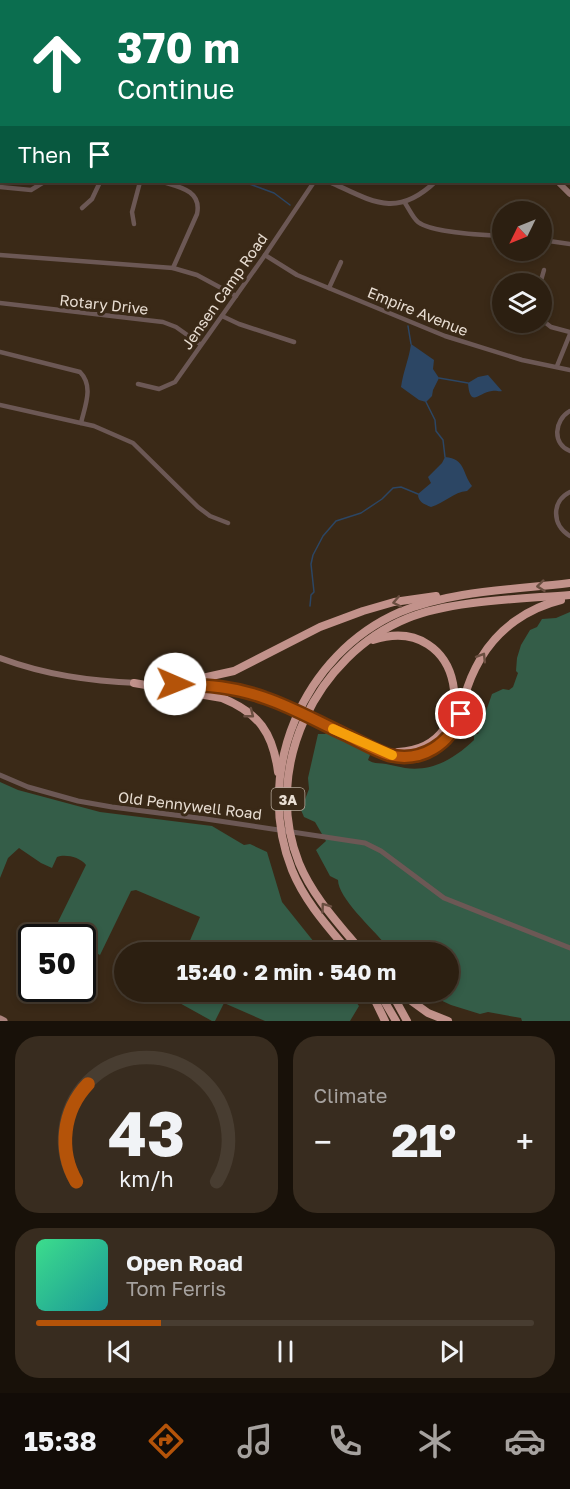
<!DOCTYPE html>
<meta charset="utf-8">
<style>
body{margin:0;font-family:"Golos Text",sans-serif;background:#382c1f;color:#f1f3f6;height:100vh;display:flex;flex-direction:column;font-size:22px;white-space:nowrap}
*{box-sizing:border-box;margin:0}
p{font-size:20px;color:#a6a29f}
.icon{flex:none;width:33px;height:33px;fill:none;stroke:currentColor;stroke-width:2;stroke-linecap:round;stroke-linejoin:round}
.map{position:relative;height:1021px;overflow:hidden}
.drawer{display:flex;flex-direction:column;gap:15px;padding:15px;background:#181109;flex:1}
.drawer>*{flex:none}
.banner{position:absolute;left:0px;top:0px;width:570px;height:183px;box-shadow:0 3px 9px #0003,0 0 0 2px #483d31;background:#0b6e4f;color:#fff;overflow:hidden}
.needle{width:39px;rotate:227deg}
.buttons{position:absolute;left:492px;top:201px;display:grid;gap:12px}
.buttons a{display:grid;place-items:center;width:60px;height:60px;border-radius:50%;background:#2c1f11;box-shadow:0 3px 9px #0003,0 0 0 2px #483d31;font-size:30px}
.speed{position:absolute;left:18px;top:924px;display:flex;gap:12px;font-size:30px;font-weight:700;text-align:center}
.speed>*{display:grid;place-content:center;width:78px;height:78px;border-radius:50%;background:#2c1f11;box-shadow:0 3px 9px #0003,0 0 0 2px #483d31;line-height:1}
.speed .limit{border:3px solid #111;border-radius:9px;background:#fff;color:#111}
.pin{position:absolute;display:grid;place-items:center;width:51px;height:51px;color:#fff;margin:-26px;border:3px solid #fff;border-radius:50%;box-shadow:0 2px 6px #0007}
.me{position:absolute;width:66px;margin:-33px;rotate:91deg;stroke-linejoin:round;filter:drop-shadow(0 0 4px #0008)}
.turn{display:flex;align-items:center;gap:21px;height:126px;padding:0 18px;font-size:27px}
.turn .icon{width:78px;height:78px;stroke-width:2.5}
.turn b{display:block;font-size:42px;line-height:51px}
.then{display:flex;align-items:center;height:57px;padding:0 18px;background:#0003;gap:12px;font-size:22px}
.big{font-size:45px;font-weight:700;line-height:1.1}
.drawer .card{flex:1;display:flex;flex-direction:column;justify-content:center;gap:9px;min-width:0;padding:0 21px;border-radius:24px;background:#382c1f}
.drawer .dial{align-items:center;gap:0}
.dial svg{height:156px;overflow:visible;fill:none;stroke:#483d31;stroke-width:7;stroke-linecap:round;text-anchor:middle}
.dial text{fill:#f1f3f6;stroke:none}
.song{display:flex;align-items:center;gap:18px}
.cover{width:72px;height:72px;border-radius:9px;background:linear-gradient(135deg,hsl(150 70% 55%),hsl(180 70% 35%))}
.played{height:6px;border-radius:3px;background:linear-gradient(90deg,#b45309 25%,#483d31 25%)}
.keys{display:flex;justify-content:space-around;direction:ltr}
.heat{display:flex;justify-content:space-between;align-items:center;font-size:33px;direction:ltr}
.drawer .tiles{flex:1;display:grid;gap:15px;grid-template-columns:1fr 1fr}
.card:last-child{grid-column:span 2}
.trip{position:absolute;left:114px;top:942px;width:345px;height:60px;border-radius:30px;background:#2c1f11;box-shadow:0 3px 9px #0003,0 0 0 2px #483d31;font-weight:700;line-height:60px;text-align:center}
.tabs{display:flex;height:96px;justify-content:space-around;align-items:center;background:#120c07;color:#a6a29f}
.tabs .icon{width:42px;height:42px}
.tabs .active{color:#b45309}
.tabs b{font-size:27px;color:#f1f3f6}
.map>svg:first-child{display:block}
.green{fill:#345d48}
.water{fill:#2c4664}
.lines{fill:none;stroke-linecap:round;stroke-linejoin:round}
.stream{stroke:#2c4664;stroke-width:1.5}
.minor{stroke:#6c5855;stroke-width:4.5}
.tertiary{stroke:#6c5855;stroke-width:5}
.secondary{stroke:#8f706b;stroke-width:6}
.primary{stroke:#aa827c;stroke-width:7}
.motorway{stroke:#c2928b;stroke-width:8}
.oneway{stroke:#6a4e40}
.route-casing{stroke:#753606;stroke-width:15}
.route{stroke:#b45309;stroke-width:10}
.slow{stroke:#f59e0b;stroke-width:10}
.labels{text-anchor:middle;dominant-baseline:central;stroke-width:6;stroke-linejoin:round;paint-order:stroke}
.shield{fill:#3a2917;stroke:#b4a89b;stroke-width:1.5}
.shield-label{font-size:14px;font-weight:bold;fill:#e9ded3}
.street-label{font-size:15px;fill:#e9ded3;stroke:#3a2917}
</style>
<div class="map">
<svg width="570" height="1021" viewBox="0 0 570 1021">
<rect width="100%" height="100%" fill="#3a2917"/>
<g class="green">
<path d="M570 612V1021H522L521 1018 488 1012 480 1014 451 1005 423 992H448V952H391L385 949V944C373 929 338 898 338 880L330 876 316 850 326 841 315 822 304 817 301 810 309 789 308 778 318 734H325L329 731C344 735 362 741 370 755L368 760C374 764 379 763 386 764 392 765 399 767 405 768 433 772 455 758 474 740V734H478L492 694 503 689 509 690 513 687 518 673 516 671 517 658 521 645 530 630 537 627 542 619 556 618Z"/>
<path d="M0 782 18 790 100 812 212 826 244 845 250 844 267 852 282 902 322 952H185L200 917 136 890 131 891 100 955 83 946 82 938 64 937 53 932 86 865C80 857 65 854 57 857L52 868 41 863 19 848 8 858 0 878Z"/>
<path d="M169 992H349L359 1006 350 1021H265L224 1003 215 1021H212L167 996Z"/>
</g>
<g class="water">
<path d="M411 344 434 360 433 369 439 378 433 390 432 396 426 402 419 400 401 387C403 372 409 359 411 344Z"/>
<path d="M488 375 502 391C499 392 496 390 492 391 479 392 470 409 468 383L478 377Z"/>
<path d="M445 457C466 459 462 473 472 486L467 491C454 492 444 503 431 507 424 504 418 502 418 494L431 483 428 477 442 463Z"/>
</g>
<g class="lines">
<g class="stream">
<path d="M0 123H2"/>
<path d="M244 182 274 193 290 205"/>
<path d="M408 326 411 344"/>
<path d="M439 378 468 383"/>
<path d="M426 402 435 420 436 431 443 440 445 457"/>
<path d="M310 606 311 595 314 592 311 564 313 555 323 536 336 521 361 513 382 499 393 488 401 487 418 494"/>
</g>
<g class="minor">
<path d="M212 0V2"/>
<path d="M163 2 164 0"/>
<path d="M0 39 2 38"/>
<path d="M0 149H2"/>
<path d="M163 182C180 187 202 191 197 214L173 268"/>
<path d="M0 187 31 190 44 182"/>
<path d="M405 203C409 209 413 218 418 222 432 233 484 235 502 236"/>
<path d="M82 208 92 199 100 182"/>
<path d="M134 224 132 212 140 182"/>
<path d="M542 240 570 244"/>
<path d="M0 255 173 268 197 275 236 296"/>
<path d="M265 255 297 275 445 336 522 360 570 370"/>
<path d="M540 284 544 270"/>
<path d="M329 288 341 262"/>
<path d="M0 303 163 322 176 327 200 344"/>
<path d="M222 316 239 324 294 342"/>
<path d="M542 320 551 327 570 332"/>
<path d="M0 352 80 372C94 386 85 406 81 423"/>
<path d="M557 366 570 334"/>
<path d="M138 384 159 389 175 382 265 255 314 182"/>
<path d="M0 405 94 426 133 443 198 507 210 516 228 523"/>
<path d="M570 411C554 420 552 444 570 451"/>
<path d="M570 492C551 501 552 526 570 536"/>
</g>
<g class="tertiary">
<path d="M112 0 115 2"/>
<path d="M568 52 570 51"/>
<path d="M0 93 2 94"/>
<path d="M330 182C372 201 396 219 435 182"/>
<path d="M0 775 28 787 78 801 112 807 206 819 365 843 381 851 444 898 570 948"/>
</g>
<g class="secondary">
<path d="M382 0 383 2"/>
<path d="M558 182 570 194"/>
<path d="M0 658C46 675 89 681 138 683"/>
<path d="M157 684C186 684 216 683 245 691 289 702 338 731 380 751"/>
</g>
<path class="primary" d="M0 1019 4 1021"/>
<g class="motorway">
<path d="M373 640C464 610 487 748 398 752"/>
<path d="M134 683 222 698C259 713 273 733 278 772"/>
<path d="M175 684 234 671 320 627 363 611 394 602 436 596"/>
<path d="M380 751C410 762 444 754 458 723 462 714 463 705 465 696 468 683 474 670 481 658 499 628 528 608 561 600"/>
<path d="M349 952C328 927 305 902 292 870 253 772 303 654 400 612 453 590 514 590 570 583"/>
<path d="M362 952C339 924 313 897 299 863 261 768 316 655 408 618 452 600 522 599 570 595"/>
<path d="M371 992 385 1021"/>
<path d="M379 992 396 1021"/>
<path d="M391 992 407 1021"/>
<path d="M399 992 428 1013 448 1021"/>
</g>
</g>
<defs><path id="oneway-chevron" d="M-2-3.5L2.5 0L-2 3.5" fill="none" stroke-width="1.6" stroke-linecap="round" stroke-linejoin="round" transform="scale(1.5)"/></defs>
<g class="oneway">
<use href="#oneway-chevron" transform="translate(541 586) rotate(174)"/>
<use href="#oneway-chevron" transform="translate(397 602) rotate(169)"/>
<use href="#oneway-chevron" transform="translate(482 657) rotate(-58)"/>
<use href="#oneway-chevron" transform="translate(250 714) rotate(38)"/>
<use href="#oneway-chevron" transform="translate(325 907) rotate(-126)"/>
</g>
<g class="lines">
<g class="route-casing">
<path id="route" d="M175 684C207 685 235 687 265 698 292 707 318 722 344 734 359 741 374 750 389 755 422 763 450 744 461 714"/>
</g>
<use href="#route" class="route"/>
<path class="slow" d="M333 729 392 755"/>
</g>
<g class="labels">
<rect class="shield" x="271.5" y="788" width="33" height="22" rx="4.5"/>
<g class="shield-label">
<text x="288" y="799">3A</text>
</g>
<g class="street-label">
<text transform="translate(224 291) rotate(-55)">Jensen Camp Road</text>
<text transform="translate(104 304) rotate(6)">Rotary Drive</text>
<text transform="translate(418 311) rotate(22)">Empire Avenue</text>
<text transform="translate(190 805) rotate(7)">Old Pennywell Road</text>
</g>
</g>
</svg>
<div class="buttons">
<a><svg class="needle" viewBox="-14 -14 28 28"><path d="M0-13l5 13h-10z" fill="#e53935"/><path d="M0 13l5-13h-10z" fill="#a6a29f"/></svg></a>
<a><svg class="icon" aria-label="layers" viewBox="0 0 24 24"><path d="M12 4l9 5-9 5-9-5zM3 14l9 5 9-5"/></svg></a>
</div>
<div class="speed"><div class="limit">50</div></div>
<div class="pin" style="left:461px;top:714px;background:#d93025"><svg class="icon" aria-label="arrive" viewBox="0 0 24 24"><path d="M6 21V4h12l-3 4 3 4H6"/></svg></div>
<svg class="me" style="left:175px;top:684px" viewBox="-20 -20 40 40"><circle r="19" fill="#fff"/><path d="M0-13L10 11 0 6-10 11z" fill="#b45309"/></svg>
<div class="trip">15:40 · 2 min · 540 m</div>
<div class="banner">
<div class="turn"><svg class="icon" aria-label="ahead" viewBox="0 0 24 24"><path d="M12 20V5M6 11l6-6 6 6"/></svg><div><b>370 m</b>Continue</div></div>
<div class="then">Then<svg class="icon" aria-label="arrive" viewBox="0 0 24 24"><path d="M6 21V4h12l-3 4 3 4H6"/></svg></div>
</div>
</div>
<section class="drawer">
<div class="tiles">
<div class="card dial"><svg viewBox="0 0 100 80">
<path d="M14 69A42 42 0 1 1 86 69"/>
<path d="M14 69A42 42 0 0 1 20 19" stroke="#b45309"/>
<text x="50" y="56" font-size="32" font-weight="700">43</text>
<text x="50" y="72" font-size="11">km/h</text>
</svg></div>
<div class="card"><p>Climate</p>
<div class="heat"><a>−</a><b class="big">21°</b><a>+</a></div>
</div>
<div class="card">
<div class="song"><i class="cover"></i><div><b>Open Road</b><p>Tom Ferris</p></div></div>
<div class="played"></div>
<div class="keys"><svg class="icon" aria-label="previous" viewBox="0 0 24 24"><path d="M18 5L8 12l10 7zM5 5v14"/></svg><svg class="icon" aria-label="pause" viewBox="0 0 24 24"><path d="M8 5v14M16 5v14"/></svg><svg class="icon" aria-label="next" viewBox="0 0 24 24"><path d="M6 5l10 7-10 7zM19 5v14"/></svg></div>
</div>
</div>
</section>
<nav class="tabs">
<b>15:38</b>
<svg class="icon active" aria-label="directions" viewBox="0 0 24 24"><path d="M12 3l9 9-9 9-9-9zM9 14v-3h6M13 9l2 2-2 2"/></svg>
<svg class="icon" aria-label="music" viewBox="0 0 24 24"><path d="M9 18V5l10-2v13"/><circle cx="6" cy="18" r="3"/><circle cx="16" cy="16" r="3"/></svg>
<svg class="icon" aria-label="phone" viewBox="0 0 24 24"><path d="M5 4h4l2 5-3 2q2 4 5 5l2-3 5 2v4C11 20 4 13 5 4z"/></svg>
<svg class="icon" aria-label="climate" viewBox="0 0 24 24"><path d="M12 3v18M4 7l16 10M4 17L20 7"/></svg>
<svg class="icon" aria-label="car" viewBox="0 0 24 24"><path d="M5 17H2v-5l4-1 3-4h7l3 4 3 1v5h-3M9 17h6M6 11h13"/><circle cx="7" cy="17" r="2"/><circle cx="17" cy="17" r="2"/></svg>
</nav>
